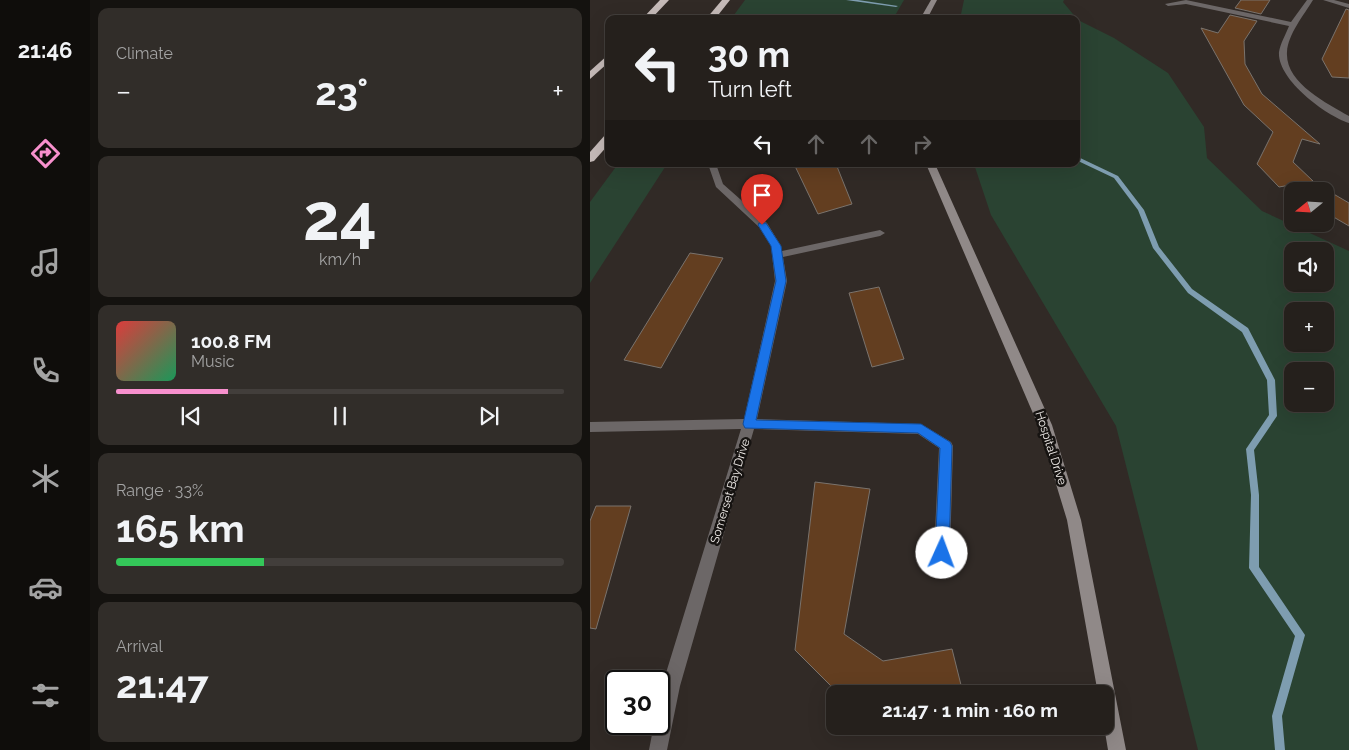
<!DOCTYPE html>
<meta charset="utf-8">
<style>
body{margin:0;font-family:Raleway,sans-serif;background:#312d29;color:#f1f3f6;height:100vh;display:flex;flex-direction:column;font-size:19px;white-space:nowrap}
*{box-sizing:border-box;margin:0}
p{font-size:16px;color:#a3a3a3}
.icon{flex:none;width:28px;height:28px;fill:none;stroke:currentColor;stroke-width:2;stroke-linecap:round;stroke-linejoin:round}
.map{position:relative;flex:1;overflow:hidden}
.drawer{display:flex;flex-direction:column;gap:8px;padding:8px;background:#14120f;width:500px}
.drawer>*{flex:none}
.banner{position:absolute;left:15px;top:15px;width:475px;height:152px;border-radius:10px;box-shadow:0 5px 20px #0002,0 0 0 1px #423e3b;background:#25201c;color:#f1f3f6;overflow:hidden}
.needle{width:32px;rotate:252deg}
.tools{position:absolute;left:694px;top:182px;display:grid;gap:10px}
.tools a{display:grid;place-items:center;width:50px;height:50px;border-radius:10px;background:#25201c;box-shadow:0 5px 20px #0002,0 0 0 1px #423e3b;font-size:25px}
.speed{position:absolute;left:15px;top:670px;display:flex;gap:10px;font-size:25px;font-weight:700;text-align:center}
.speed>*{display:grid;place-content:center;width:65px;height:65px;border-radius:50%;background:#25201c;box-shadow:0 5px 20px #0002,0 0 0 1px #423e3b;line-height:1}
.speed .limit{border:2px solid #111;border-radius:8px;background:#fff;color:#111}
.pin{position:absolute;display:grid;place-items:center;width:42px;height:42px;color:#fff;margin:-51px -21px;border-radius:50% 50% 50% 0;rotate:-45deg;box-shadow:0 0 5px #0007}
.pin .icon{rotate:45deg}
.me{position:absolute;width:55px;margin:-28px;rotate:2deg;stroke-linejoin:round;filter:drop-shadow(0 0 4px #0008)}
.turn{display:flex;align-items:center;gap:18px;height:105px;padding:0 20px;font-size:22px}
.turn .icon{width:65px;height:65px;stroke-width:2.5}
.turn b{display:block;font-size:35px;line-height:42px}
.lanes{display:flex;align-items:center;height:48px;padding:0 20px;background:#0003;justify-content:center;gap:25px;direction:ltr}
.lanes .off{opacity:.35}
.big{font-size:38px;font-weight:700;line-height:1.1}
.drawer .tile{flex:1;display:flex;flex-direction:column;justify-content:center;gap:8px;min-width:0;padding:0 18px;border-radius:10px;background:#312d29}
.drawer .dial{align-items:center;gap:0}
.dial b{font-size:65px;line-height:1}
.song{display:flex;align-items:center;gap:15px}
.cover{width:60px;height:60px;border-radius:8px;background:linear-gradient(135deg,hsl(0 70% 55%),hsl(150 70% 35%))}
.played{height:5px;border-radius:2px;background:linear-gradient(90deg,#f790cd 25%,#423e3b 25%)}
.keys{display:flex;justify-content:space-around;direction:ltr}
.heat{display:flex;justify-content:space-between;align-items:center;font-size:28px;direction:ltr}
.charge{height:8px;border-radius:4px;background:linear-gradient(90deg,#34c759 33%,#423e3b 0)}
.trip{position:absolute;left:236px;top:685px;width:288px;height:50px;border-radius:10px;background:#25201c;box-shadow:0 5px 20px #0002,0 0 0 1px #423e3b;font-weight:700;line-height:50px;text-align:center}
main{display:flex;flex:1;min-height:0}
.tab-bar{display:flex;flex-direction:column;width:90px;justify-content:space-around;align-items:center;background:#0f0d0b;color:#a3a3a3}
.tab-bar .icon{width:35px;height:35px}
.tab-bar .active{color:#f790cd}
.tab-bar b{font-size:22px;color:#f1f3f6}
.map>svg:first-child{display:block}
.green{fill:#2a4332;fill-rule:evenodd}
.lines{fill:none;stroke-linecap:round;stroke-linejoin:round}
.stream{fill:#7e9db0;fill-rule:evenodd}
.building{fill:#633e20;stroke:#7a736d}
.street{fill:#6c6767;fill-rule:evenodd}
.secondary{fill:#908988;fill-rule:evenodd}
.highway{fill:#c5bab8;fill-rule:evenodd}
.route{fill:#1a73e8;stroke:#114b97}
.labels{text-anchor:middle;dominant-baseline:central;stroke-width:5;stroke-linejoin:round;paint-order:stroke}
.street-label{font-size:12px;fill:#f3efec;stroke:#161311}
</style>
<main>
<nav class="tab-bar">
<b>21:46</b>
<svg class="icon active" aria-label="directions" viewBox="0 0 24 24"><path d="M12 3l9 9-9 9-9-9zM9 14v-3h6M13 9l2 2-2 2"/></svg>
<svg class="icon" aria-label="music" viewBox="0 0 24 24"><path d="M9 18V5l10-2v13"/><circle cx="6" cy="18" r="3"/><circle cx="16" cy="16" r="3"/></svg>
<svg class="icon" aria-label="phone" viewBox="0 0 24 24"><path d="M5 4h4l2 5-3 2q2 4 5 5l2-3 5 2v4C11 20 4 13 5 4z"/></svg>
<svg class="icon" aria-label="climate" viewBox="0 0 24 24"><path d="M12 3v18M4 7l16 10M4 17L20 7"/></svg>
<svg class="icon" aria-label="car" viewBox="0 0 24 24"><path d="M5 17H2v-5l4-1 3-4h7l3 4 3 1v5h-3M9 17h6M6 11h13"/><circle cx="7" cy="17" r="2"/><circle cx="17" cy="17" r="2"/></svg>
<svg class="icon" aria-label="filters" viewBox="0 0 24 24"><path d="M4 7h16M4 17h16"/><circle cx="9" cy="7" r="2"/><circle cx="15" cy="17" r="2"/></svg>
</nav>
<section class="drawer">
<div class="tile"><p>Climate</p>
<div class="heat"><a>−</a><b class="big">23°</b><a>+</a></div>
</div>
<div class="tile dial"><b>24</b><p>km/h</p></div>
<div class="tile">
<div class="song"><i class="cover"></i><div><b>100.8 FM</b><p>Music</p></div></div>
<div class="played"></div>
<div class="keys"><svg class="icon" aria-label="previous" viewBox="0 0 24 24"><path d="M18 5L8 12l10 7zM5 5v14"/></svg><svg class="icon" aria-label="pause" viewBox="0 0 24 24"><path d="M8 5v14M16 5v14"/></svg><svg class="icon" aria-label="next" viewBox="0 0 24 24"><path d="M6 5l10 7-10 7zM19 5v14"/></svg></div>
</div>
<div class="tile"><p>Range · 33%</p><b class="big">165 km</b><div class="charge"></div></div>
<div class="tile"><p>Arrival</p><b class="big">21:47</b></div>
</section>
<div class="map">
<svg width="759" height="750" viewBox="0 0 759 750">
<rect width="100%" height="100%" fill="#312a26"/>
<g class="green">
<path d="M155 0H314L303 19H141Z"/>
<path d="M374 0H474L473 2 488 20 524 38 578 73 614 127 617 158 672 211 759 251V750H608L526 426 401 215 384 164H486V19H370ZM702 251H735V284H702ZM702 311H735V344H702ZM702 371H735V404H702Z"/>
<path d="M28 164H77L0 283V202Z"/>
</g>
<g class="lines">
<g class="stream">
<path d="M256 0H268L308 6 306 7Z"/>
<path d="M486 156 528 176 554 210 569 247 602 289 658 328 685 380 687 416 664 450 669 495V567L715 635 692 716 695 750H685L682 716 705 636 659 568 661 495 656 449 679 415 677 380 652 332 598 293 563 248 548 210 524 178 486 160Z"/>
</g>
</g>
<g class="building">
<path d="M651 0H680L671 14 645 8Z"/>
<path d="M756 9 759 10V78L742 77 732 59Z"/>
<path d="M640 15 667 21 654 41 655 64 672 94 730 144 712 139 703 162 723 181 689 187 667 164 683 132 654 105 611 28 628 33Z"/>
<path d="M204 164H246L262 204 228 214Z"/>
<path d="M735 189 759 203V226L735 212Z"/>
<path d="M100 253 133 258 71 368 34 360Z"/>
<path d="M289 287 314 359 282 367 259 293Z"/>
<path d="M225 482 280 489 254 634 293 661 362 649 373 693 245 690 205 650Z"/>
<path d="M6 506H41L6 629 0 628V521Z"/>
</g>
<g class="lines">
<g class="street">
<path d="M596 0 701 22 717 0H723C714 15 698 34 697 52 695 83 737 103 759 116V123C735 115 687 79 689 52 690 44 696 34 699 26L596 4 578 6 575 4Z"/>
<path d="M733 0H744L759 4V8Z"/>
<path d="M118 164H126L133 184 177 223 191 246 192 251 290 230 295 233 290 236 193 257 197 281 167 419 331 424 361 442 363 446 360 553 357 558 352 560 347 558 344 553 349 448 328 434 164 429 90 686 77 750H59L64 724H69V703L72 686 151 429 0 432V422L154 419 185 281 181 246 169 227 126 187Z"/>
</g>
<g class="secondary">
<path d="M341 0H347L337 19H330Z"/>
<path d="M336 164H345L462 425 491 520 536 750H518L514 726 515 694H508L477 520 448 425Z"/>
</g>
<g class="highway">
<path d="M70 0H79L61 19H52Z"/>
<path d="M132 0H140L125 19H116Z"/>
<path d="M19 54V62L0 79V71Z"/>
<path d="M19 134V144L4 161 0 162V152L15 135Z"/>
</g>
</g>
<path class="route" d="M169 223H176L191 246 196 281 166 420 331 424 360 442 362 446 359 553 357 558 352 560 347 558 345 553 350 448 328 433 155 428 153 424 186 281 181 246 168 225Z"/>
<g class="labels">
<g class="street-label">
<text transform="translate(461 448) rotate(72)">Hospital Drive</text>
<text transform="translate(140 491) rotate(-73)">Somerset Bay Drive</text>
</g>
</g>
</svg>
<div class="tools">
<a><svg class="needle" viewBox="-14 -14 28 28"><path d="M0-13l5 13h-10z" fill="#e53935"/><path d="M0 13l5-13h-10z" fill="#a3a3a3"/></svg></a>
<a><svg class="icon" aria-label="sound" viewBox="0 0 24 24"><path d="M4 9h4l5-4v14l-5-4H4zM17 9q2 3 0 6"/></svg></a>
<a>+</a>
<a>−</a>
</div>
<div class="speed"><div class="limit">30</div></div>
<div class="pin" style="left:172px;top:225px;background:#d93025"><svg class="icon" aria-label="arrive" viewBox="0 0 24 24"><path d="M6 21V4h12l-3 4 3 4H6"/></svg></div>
<svg class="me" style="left:352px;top:553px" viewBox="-20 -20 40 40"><circle r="19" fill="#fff"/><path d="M0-13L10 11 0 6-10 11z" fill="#1a73e8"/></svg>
<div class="trip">21:47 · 1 min · 160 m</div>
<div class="banner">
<div class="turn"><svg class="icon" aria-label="left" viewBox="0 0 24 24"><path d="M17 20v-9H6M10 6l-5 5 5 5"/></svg><div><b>30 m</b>Turn left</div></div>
<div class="lanes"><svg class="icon" aria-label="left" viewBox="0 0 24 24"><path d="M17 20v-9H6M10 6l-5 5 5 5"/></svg><svg class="icon off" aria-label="ahead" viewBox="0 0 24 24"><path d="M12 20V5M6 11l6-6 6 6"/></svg><svg class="icon off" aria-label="ahead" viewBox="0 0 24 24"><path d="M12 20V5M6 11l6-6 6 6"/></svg><svg class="icon off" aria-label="right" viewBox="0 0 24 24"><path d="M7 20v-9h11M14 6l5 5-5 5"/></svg></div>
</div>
</div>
</main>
